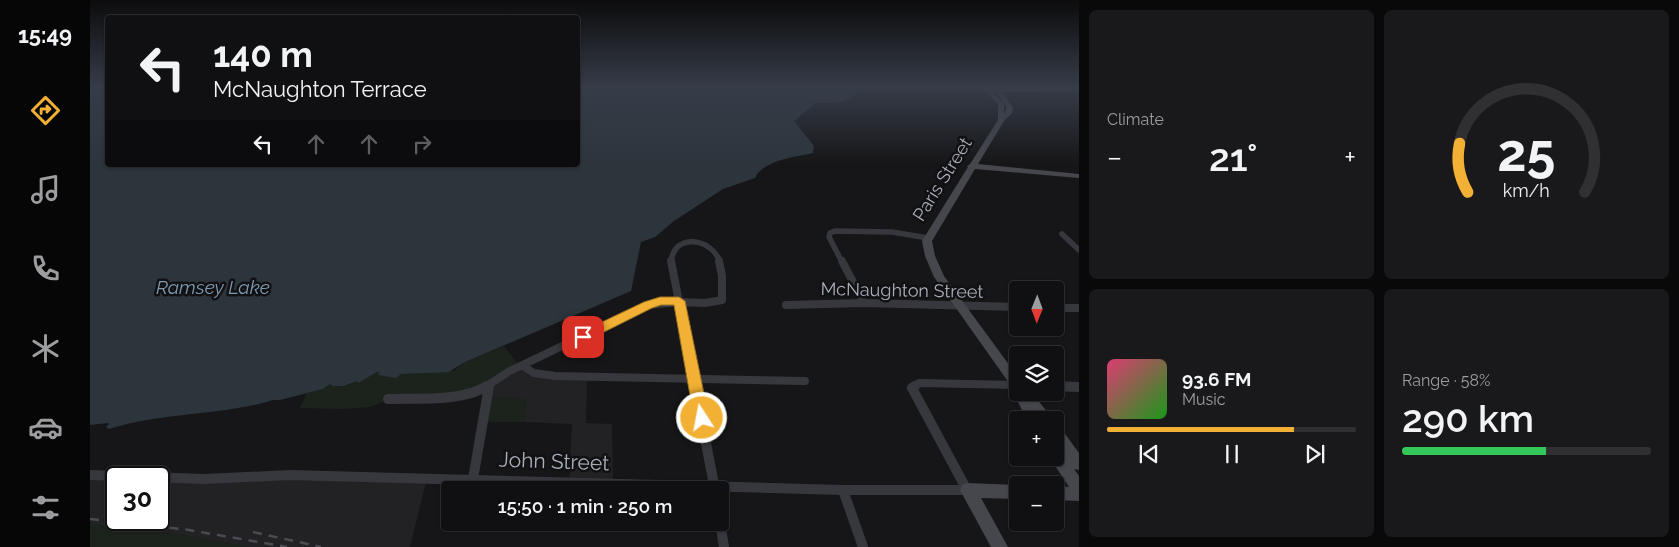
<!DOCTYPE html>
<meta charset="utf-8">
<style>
body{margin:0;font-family:Raleway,sans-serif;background:#19191b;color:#f1f3f6;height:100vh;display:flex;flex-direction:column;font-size:19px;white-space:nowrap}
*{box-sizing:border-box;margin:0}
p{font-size:16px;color:#9c9d9f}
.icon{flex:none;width:28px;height:28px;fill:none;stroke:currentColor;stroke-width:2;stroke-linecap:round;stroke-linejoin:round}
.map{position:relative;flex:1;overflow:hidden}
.sheet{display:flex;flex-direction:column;gap:10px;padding:10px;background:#09090a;width:600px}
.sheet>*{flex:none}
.guide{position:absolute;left:15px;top:15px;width:475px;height:152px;border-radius:5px;box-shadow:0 1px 4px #0004,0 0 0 1px #303032;background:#101012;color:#f1f3f6;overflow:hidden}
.needle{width:32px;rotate:181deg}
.tools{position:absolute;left:919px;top:281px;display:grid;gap:10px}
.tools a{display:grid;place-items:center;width:55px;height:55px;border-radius:5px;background:#101012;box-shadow:0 1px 4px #0004,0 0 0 1px #303032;font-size:25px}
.speed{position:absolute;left:15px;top:466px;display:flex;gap:10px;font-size:25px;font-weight:700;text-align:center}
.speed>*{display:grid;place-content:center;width:65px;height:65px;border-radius:50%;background:#101012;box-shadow:0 1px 4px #0004,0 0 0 1px #303032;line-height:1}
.speed .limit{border:2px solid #111;border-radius:8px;background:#fff;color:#111}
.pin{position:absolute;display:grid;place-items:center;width:42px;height:42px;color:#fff;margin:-21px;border-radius:10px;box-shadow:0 2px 8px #0006}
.me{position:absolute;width:55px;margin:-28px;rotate:349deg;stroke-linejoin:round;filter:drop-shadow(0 0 4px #0008)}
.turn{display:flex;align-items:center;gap:18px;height:105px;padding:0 25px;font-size:22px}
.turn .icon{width:65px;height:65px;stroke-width:2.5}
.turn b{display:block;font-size:35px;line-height:42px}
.lanes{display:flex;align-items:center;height:48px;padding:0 25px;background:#0003;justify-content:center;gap:25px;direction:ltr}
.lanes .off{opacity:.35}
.big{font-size:38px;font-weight:600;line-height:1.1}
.sheet .card{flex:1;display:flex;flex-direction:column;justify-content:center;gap:8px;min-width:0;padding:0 18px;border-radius:8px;background:#19191b}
.sheet .dial{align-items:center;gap:0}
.dial svg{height:130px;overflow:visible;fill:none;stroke:#303032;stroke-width:7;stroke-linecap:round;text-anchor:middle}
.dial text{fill:#f1f3f6;stroke:none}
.song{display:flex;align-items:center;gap:15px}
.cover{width:60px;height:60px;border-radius:8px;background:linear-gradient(135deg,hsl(340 70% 55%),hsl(120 70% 35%))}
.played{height:5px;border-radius:2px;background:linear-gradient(90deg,#f2b134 75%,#303032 75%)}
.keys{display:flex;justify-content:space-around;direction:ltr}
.heat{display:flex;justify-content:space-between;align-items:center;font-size:28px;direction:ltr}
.charge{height:8px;border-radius:4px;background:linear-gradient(90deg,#34c759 58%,#303032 0)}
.sheet .tiles{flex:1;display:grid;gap:10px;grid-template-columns:repeat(2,1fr)}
.trip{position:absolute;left:351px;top:481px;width:288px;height:50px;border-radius:5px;background:#101012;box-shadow:0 1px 4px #0004,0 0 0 1px #303032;font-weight:600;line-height:50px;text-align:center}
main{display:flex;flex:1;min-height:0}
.tab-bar{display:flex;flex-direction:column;width:90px;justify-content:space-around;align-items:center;background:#060607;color:#9c9d9f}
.tab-bar .icon{width:35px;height:35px}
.tab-bar .on{color:#f2b134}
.tab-bar b{font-size:22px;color:#f1f3f6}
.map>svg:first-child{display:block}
.built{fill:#222225}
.green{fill:#1c231d}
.water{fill:#2c353c}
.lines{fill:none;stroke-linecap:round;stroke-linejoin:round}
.street-far2{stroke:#37383d;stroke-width:5.5}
.street-far1{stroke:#37383d;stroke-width:8}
.street{stroke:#37383d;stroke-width:10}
.secondary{fill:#45474d;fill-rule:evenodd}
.rail{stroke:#4a4c52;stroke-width:2.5;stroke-dasharray:9 7;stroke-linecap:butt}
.route{fill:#f2b134;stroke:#9d7322}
.labels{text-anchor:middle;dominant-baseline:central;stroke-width:5;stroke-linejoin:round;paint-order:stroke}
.street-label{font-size:18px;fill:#a8adb8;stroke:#111113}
.water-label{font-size:19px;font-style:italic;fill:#7f9bb3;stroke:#111113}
.near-street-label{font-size:21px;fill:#a8adb8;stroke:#111113}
</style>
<main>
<nav class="tab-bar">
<b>15:49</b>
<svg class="icon on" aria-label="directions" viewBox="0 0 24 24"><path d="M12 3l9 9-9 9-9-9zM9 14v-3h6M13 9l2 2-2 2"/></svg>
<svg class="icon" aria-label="music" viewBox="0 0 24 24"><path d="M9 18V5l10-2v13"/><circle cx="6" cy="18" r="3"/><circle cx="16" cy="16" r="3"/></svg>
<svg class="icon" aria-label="phone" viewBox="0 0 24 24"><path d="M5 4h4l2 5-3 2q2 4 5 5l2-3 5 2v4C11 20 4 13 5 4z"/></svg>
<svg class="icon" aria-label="climate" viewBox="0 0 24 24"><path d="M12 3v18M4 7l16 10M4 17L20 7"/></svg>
<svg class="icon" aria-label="car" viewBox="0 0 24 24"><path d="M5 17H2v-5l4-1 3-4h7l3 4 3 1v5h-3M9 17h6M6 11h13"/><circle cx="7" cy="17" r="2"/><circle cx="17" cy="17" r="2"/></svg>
<svg class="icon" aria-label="filters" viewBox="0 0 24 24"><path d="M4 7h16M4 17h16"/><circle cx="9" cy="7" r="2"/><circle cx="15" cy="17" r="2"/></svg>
</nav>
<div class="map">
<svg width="989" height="547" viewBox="0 0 989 547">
<rect width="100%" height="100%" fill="#161618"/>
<g class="built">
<path d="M432 366 439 371 497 377 496 423 522 424 523 484 479 483 482 424 433 422 436 399 397 398 399 386Z"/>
<path d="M0 475 26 478V520H69V478H337L320 547H157L86 534 0 525Z"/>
</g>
<g class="green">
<path d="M414 346 430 367 391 392 297 400 280 407 252 409 210 408 217 393 233 389 240 384C248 389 259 385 267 381L268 382 287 372H291L288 375 305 377 311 374 364 371 373 363Z"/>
<path d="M397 398 436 399 433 422H392Z"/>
<path d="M0 525 86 534 157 547H0Z"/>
</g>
<path class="water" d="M0 87H17L18 165H488V87L771 88C759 104 744 104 726 103L704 121 724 146 723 153C706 157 673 160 665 178L633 189 584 221 565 237 551 242 541 291 373 363 359 372 311 374 306 378 288 375 290 372H287L268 383 267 381 254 386H243L240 384 233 389 190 400H183C130 416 72 412 19 429L16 427 19 424 18 423 0 425Z"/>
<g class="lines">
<g class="street-far2">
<path d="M972 234 989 250"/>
<path d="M581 262C584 232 622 238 630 262"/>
<path d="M752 262 739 237 740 233 745 231 802 232 838 238"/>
</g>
<g class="street-far1">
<path d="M581 261 589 302"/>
<path d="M752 261 774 303"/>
<path d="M589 302 615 303 632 300V276L629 261"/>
<path d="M589 302 605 387"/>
<path d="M696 305 774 303 928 307"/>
<path d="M965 308H989"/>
<path d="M433 366 444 373 465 376 715 381"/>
<path d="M965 386 989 387"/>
<path d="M395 387 418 372 558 305 589 302"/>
<path d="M399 387V385"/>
<path d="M823 387 829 383 928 385"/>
</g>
<g class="street">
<path d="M605 386 625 490"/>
<path d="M965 386 989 387"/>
<path d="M298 399C327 398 372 402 397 386"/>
<path d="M0 475 115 479 200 475 753 490H877L822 388 825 386"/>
<path d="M383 479 399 386"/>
<path d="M753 490 773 547"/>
<path d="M630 522 634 547"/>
</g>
<g class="secondary">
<path d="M892 87H989V91L912 92 923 108 922 113 914 121 888 164 989 174V178L885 169 842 241 845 256 854 276 928 377V392H941L964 420H937L923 392 924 390 844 277 835 256 832 241 878 167 877 166 880 164 908 120V104ZM903 92H908L907 93 917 108 914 114V104Z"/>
<path d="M965 425 970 427 989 453V470L984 469 972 452 989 476V501L965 500V486L979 487 960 458H965V447L970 449 965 442Z"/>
<path d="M877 483 928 485V499L891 498 918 547H901L870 490 872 485Z"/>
</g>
<g class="rail">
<path d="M0 519 99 530 197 547"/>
<path d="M163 532 231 547"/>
</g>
</g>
<linearGradient id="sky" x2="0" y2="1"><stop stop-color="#0c0c0d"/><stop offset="0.53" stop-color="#363c48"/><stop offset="1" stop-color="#363c48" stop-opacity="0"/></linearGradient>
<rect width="989" height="164" fill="url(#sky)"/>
<path class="route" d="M570 297H589L595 301 619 418 617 422 612 424 606 422 604 418 584 305H571L562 308 498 340H489L487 337 489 333 554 302Z"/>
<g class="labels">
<g class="street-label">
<text transform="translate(852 179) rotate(-58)">Paris Street</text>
<text transform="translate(812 290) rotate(1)">McNaughton Street</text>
</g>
<g class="water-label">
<text x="123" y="287">Ramsey Lake</text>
</g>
<g class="near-street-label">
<text transform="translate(464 461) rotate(2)">John Street</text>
</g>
</g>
</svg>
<div class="tools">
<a><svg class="needle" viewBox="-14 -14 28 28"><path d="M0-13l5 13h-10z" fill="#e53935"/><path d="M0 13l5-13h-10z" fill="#9c9d9f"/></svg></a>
<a><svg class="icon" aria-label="layers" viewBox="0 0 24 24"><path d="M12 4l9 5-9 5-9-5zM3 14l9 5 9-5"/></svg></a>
<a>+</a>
<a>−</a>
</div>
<div class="speed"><div class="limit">30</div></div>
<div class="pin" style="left:493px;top:337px;background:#d93025"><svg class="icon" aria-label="arrive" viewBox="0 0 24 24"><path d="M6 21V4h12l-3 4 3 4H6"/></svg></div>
<svg class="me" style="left:612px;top:418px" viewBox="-20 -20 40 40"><circle r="17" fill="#f2b134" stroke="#fff" stroke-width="3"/><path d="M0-11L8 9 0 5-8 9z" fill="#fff"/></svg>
<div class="trip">15:50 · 1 min · 250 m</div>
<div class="guide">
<div class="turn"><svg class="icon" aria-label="left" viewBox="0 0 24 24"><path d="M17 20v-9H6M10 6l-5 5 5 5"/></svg><div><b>140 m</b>McNaughton Terrace</div></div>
<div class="lanes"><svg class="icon" aria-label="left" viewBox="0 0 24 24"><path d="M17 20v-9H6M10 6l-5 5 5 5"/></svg><svg class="icon off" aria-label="ahead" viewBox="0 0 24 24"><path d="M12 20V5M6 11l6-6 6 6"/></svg><svg class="icon off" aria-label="ahead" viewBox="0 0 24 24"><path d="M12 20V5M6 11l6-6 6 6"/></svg><svg class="icon off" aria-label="right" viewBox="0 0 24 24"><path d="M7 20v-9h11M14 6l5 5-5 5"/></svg></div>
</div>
</div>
<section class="sheet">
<div class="tiles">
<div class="card"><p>Climate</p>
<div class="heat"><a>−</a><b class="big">21°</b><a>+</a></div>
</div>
<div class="card dial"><svg viewBox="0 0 100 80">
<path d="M14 69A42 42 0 1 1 86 69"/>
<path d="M14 69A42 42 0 0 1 9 39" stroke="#f2b134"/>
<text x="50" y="56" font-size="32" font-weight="700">25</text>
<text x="50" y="72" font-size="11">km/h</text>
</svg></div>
<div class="card">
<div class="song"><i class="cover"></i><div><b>93.6 FM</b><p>Music</p></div></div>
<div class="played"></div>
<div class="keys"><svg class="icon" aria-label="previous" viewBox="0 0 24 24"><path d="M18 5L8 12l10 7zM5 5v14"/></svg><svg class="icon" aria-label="pause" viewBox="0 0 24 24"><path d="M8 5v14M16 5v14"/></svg><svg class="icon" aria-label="next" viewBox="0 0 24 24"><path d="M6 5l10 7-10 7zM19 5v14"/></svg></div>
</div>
<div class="card"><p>Range · 58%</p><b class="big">290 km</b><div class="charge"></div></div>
</div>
</section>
</main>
